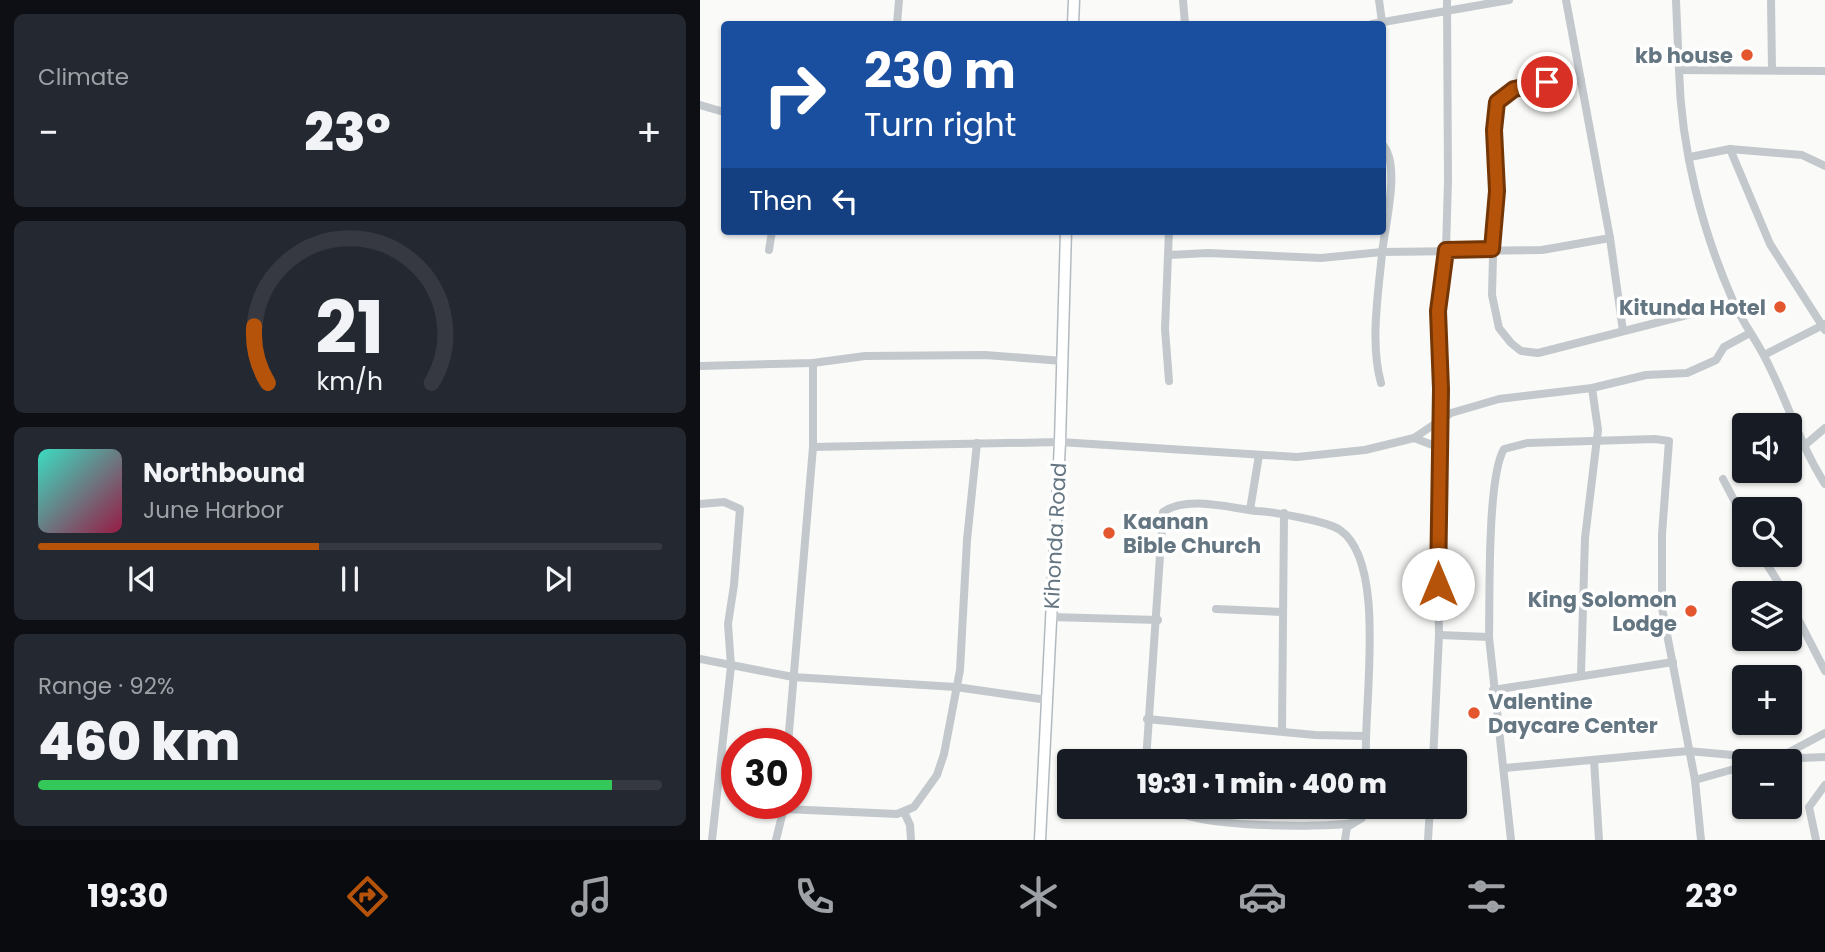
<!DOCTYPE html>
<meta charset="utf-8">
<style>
body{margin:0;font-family:Poppins,sans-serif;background:#242831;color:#f1f3f6;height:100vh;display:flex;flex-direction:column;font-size:26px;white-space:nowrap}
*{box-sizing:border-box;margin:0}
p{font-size:23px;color:#9ea1a6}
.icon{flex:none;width:38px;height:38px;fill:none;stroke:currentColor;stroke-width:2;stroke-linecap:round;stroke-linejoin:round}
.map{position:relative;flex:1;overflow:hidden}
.sheet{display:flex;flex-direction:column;gap:14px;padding:14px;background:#0d0f14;width:700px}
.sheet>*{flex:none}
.banner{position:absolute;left:21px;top:21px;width:665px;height:214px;border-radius:7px;box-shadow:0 2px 5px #0004;background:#1a4fa0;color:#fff;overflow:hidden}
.fabs{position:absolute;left:1032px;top:413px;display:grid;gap:14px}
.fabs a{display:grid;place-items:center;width:70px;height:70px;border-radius:7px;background:#171b24;box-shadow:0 2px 5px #0004;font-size:35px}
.speed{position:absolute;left:21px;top:728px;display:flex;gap:14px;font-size:35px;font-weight:700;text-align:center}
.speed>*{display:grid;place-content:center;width:91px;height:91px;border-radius:50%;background:#171b24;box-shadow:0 2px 5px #0004;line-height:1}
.speed .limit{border:10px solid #d22;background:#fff;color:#111}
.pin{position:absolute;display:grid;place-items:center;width:60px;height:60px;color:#fff;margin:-30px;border:4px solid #fff;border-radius:50%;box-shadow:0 2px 7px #0007}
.me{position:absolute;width:77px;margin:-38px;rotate:0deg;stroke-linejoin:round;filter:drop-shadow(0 0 5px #0008)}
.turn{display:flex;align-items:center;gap:24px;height:147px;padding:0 28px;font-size:32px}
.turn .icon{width:91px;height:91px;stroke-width:2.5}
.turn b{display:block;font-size:49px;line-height:60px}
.then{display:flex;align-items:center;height:66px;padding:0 28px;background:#0003;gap:14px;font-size:26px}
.big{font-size:52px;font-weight:800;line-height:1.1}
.sheet .tile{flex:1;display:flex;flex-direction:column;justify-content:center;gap:10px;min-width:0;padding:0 24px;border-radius:10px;background:#242831}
.sheet .dial{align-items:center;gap:0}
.dial svg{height:182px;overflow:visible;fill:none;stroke:#363941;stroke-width:7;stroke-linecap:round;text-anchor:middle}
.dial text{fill:#f1f3f6;stroke:none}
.song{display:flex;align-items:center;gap:21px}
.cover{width:84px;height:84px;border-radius:10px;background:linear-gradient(135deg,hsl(170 70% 55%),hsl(340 70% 35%))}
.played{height:7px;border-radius:4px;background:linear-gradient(90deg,#b45309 45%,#363941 45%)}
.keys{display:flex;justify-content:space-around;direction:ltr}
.heat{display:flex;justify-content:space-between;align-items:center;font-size:38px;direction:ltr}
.charge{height:10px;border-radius:5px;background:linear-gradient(90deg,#34c759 92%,#363941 0)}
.trip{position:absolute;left:357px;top:749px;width:410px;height:70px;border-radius:7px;background:#171b24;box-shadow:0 2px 5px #0004;font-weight:800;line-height:70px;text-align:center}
.dock{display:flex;height:112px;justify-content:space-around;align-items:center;background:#090b0e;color:#9ea1a6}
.dock .icon{width:49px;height:49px}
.dock .current{color:#b45309}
.dock b{font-size:32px;color:#f1f3f6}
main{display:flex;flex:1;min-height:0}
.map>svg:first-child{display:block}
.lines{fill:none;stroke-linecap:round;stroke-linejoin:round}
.secondary-casing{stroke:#b3babf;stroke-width:13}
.street{stroke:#c3c8cc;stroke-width:8}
.secondary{stroke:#fff;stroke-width:10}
.route-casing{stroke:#753606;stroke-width:18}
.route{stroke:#b45309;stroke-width:12}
.poi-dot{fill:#e4572e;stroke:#fff;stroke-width:2.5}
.labels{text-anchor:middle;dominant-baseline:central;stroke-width:7;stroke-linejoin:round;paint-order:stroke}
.poi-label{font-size:21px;font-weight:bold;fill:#657683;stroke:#fff;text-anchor:end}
.street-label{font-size:21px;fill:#657683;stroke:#fff}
</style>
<main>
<section class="sheet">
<div class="tile"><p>Climate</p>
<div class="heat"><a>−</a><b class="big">23°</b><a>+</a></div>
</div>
<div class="tile dial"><svg viewBox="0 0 100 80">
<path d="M14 69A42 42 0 1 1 86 69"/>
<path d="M14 69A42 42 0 0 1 8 44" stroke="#b45309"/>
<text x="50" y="56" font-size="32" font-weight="700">21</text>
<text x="50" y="72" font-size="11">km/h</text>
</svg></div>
<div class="tile">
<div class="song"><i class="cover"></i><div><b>Northbound</b><p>June Harbor</p></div></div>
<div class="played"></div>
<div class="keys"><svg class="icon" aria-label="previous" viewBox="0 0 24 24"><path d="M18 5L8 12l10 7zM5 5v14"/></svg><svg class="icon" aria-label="pause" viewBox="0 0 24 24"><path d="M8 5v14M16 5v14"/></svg><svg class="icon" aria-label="next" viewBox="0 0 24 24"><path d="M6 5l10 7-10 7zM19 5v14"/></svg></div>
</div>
<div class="tile"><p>Range · 92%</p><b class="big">460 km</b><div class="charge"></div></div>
</section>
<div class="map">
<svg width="1125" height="840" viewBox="0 0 1125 840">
<rect width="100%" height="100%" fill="#fafaf8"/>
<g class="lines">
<g class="secondary-casing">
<g id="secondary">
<path d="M373 24 374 0"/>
<path d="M340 840 360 442 366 231"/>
</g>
</g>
<g class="street">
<path d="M483 0 485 24"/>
<path d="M679 0 682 22"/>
<path d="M866 0 910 238 923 331"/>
<path d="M976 0 979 70 1125 71"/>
<path d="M1071 0 1072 69"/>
<path d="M197 24 199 0"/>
<path d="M672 24 809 0"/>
<path d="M979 70C981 149 1002 231 1034 303 1042 321 1054 337 1063 354 1086 396 1099 444 1125 484"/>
<path d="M881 80 814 89 797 102 792 295 799 328 811 343 821 351 838 353 1034 303"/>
<path d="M0 105 24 112"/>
<path d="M1030 149 1070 244 1125 330"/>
<path d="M990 157 1030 149 1102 155 1125 166"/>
<path d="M469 231 465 329 469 381"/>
<path d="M69 250 72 231"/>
<path d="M469 255 508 253 621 258 682 252 842 250 910 238"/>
<path d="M1064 355 1125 324"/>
<path d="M0 366 113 363 165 356 285 355 363 361"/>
<path d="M681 383C670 344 678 295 682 254 684 228 702 164 682 144"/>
<path d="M714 438 738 447"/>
<path d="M1105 445 1125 428"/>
<path d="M113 447 360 442 597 457 665 450 714 438 751 413 799 399 892 388 946 375 987 373 1016 360 1024 347 1050 333"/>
<path d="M1023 479 1045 521"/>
<path d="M0 504 24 502 40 509 34 585 28 624 31 666 12 840"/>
<path d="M550 510 559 455"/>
<path d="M1061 555 1085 593"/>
<path d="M1090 603 1125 671"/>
<path d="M516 609 582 612"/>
<path d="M351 617 458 620"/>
<path d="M739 635 789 637 811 840"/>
<path d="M789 637C790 598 787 477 804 449L827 443 955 439 969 441 962 534V608L995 780 1001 840"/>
<path d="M0 659 93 677 256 687 347 700"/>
<path d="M881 675 885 538 898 430 892 388"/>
<path d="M793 690 973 662"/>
<path d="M447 719 615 735 665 736"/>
<path d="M582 731 584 513"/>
<path d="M88 744 113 447V363"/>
<path d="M1082 756 1125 733"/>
<path d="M894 760 899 840"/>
<path d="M446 761 463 512C488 495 529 508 557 511 574 512 627 521 640 530 688 563 663 706 666 761"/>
<path d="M733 761 739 635 737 506 741 389 738 311 746 250 748 180 747 0"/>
<path d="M805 768 988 751 1077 759 1125 757"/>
<path d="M995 780 1045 766"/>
<path d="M469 807C490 828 621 828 653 823"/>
<path d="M84 809 197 814 214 807 237 775 244 754 260 670 267 540 277 443"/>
<path d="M204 812 210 825 211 840"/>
<path d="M76 840 85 803"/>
<path d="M645 840 647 827 662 818 666 807"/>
<path d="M728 840 730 807"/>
<path d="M1116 840 1109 807 1125 785"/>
</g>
<use href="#secondary" class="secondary"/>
</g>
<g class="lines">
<g class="route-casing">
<path id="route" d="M738 584 741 389 738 311 746 250 792 249 797 191 794 130 797 102 814 89 847 82"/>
</g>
<use href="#route" class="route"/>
</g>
<g class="poi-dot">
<circle cx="1047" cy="55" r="7"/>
<circle cx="1080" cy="307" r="7"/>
<circle cx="409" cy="533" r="7"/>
<circle cx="991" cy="611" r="7"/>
<circle cx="774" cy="713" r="7"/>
</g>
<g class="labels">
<g class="poi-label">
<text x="1033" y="55">kb house</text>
<text x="1066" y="307">Kitunda Hotel</text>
<text x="423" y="521" text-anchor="start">Kaanan<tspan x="423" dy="24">Bible Church</tspan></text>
<text x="977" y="599">King Solomon<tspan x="977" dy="24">Lodge</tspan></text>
<text x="788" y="701" text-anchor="start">Valentine<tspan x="788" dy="24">Daycare Center</tspan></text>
</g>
<g class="street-label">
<text transform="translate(355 536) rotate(-87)">Kihonda Road</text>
</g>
</g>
</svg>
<div class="fabs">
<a><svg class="icon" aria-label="sound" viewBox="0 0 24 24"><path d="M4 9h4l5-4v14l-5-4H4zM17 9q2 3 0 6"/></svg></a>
<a><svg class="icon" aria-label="search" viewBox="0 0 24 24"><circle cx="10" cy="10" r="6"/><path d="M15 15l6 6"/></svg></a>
<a><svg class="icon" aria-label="layers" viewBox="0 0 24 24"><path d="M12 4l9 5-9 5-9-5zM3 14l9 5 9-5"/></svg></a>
<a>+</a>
<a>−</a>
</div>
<div class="speed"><div class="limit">30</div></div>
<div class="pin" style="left:847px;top:82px;background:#d93025"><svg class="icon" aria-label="arrive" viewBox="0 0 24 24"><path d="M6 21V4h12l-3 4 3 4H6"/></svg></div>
<svg class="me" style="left:738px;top:584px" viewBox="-20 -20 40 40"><circle r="19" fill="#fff"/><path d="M0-13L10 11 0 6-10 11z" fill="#b45309"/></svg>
<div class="trip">19:31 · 1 min · 400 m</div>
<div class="banner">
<div class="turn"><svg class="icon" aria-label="right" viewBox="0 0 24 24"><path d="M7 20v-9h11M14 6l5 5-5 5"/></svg><div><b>230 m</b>Turn right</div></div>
<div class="then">Then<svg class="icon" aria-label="left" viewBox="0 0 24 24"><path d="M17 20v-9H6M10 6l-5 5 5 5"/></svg></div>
</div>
</div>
</main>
<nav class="dock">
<b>19:30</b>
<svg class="icon current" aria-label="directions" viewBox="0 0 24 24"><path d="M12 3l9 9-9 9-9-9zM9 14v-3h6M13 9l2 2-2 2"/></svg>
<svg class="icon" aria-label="music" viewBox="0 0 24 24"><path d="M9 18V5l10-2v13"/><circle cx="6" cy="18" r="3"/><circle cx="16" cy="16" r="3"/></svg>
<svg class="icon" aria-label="phone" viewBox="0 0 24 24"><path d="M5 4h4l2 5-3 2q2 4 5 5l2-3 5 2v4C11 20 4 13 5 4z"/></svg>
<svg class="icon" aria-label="climate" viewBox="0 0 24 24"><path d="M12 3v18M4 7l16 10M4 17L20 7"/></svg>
<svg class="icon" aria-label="car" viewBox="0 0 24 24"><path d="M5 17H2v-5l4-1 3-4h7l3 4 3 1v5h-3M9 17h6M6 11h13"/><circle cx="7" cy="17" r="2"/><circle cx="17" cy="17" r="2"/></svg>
<svg class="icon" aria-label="filters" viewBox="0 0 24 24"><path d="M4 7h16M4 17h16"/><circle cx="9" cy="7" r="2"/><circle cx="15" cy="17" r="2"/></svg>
<b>23°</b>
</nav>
